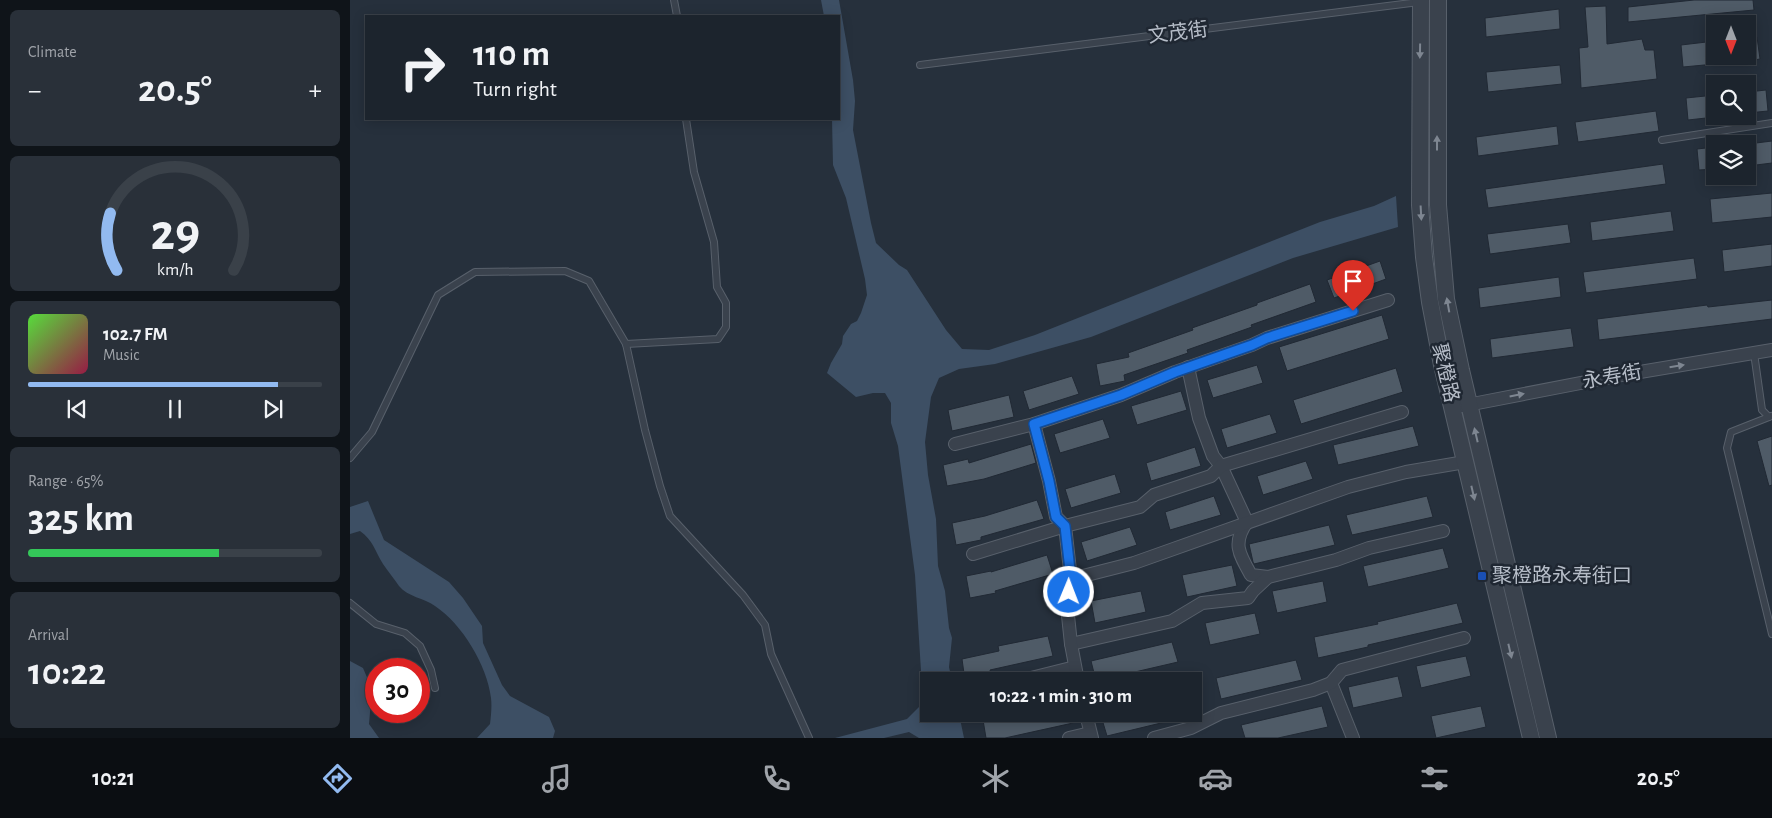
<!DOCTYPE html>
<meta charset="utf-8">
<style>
body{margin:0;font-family:"Alegreya Sans","Noto Sans SC",sans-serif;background:#293039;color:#f1f3f6;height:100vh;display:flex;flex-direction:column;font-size:19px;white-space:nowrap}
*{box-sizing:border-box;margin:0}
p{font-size:16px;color:#a0a4aa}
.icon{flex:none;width:28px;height:28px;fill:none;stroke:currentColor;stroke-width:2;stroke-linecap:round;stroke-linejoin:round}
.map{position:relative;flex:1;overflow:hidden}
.sheet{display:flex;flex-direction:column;gap:10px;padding:10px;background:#0f1419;width:350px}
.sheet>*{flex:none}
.banner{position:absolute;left:15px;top:15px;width:475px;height:105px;border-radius:0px;box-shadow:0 2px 12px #0003,0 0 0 1px #3a4149;background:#1c242d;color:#f1f3f6;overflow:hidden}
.needle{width:32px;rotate:180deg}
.tools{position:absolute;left:1356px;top:15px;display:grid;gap:10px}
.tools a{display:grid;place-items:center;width:50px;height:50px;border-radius:0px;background:#1c242d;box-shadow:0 2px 12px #0003,0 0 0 1px #3a4149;font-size:25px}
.speed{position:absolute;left:15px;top:658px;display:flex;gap:10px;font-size:25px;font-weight:700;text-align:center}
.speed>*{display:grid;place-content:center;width:65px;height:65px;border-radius:50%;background:#1c242d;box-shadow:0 2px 12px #0003,0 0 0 1px #3a4149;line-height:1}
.speed .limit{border:8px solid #d22;background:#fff;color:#111}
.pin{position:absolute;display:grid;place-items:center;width:42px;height:42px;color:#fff;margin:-51px -21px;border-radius:50% 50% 50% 0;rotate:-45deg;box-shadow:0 0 5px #0007}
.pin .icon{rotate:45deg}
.me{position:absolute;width:55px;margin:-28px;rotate:1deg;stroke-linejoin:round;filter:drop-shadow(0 0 4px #0008)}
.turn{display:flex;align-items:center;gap:18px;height:105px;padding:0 25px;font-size:22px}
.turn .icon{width:65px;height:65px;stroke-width:2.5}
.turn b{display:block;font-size:35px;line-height:42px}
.big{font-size:38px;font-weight:700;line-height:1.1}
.sheet .tile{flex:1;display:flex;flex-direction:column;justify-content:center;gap:8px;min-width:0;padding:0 18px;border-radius:8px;background:#293039}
.sheet .dial{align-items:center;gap:0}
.dial svg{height:130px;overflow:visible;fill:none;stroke:#3a4149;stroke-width:7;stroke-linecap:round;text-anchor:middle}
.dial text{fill:#f1f3f6;stroke:none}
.song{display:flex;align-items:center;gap:15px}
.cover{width:60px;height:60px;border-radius:8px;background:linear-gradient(135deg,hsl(110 70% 55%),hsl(340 70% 35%))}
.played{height:5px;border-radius:2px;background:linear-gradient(90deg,#92baf0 85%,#3a4149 85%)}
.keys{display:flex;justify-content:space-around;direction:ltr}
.heat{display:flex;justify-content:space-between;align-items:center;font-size:28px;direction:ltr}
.charge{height:8px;border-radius:4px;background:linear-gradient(90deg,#34c759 65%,#3a4149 0)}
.trip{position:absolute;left:570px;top:672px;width:282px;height:50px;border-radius:0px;background:#1c242d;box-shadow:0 2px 12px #0003,0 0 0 1px #3a4149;font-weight:700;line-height:50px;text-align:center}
.menu{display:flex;height:80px;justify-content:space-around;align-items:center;background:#0b0e12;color:#a0a4aa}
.menu .icon{width:35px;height:35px}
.menu .active{color:#92baf0}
.menu b{font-size:22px;color:#f1f3f6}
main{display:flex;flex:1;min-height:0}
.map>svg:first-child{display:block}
.water{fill:#3d4f64}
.building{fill:#4f5b67;stroke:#212934}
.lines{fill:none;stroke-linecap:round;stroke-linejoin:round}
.service-casing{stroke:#58606b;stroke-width:8}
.minor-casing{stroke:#58606b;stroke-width:14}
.tertiary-casing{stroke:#58606b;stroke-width:18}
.service{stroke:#3a424d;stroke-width:6}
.minor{stroke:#3a424d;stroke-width:12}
.tertiary{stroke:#3a424d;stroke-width:16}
.oneway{fill:#7e8691}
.route-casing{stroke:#114b97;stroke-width:12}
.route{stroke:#1a73e8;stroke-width:9}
.transit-dot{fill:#1a4fb4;stroke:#1f2732;stroke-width:2}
.labels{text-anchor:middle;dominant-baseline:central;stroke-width:5;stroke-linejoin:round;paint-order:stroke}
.street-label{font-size:20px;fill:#b6bdc8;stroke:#1f2732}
.poi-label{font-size:20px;fill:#b6bdc8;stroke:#1f2732;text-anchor:start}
</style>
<main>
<section class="sheet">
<div class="tile"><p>Climate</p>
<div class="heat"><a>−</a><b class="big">20.5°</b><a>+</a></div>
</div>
<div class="tile dial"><svg viewBox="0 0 100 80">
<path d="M14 69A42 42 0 1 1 86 69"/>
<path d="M14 69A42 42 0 0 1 10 34" stroke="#92baf0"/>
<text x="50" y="56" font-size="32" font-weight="700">29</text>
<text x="50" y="72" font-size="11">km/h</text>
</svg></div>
<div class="tile">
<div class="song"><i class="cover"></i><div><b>102.7 FM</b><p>Music</p></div></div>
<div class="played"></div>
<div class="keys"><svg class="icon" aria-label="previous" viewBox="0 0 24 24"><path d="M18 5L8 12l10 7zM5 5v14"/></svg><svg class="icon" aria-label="pause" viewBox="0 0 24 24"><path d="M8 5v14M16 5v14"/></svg><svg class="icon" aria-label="next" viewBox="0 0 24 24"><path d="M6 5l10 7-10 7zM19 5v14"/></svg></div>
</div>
<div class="tile"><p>Range · 65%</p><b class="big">325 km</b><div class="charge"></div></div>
<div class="tile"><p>Arrival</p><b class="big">10:22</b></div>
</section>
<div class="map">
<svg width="1422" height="738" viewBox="0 0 1422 738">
<rect width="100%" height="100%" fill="#26303c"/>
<g class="water">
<path d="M471 0H489L503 80 505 101 503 130 521 223 526 243 549 265 557 270 596 330 612 349 639 350 685 335 970 222 1024 206 1046 196 1048 227 943 258 741 337 645 364 609 369 589 378 581 397 575 442 578 475 586 519 588 566 595 591 599 628 602 638 599 667 602 681H579V714H609L614 738H569L559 732 534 738H485L557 719 573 703 565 575 548 446 541 423V403L535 393H523L506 397 477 373 481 363 492 344 493 336 501 324 507 321 511 313 517 295 515 279 496 198 483 165 482 119H489V16H474Z"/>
<path d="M18 501 34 540 99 582 113 598 132 626 133 643 152 685 160 696 199 717 205 731 203 738H127L140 724C141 716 142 706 141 698 137 665 112 624 85 606 74 598 58 597 49 586 44 579 38 571 33 564 25 551 23 540 10 531L0 534V507Z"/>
<path d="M0 661 13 668 22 689 19 724 29 738H0Z"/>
</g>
<g class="building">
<path d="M1344 0H1403L1404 10 1278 22V7Z"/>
<path d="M1256 6 1257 44 1292 39 1295 50H1304L1307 79 1231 88 1229 48 1238 47 1235 7Z"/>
<path d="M1209 9 1210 29 1136 37 1135 18Z"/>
<path d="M1407 37 1410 59 1398 61V38Z"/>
<path d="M1365 41V64L1333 67 1331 45Z"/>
<path d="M1210 65 1212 84 1138 92 1136 72Z"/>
<path d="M1416 90 1418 111 1398 113V92Z"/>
<path d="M1365 95V117L1338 120 1336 98Z"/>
<path d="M1306 111 1309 131 1228 142 1225 122Z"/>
<path d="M1207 126 1209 145 1128 156 1126 137Z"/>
<path d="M1422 141V163L1398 166V144Z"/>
<path d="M1365 147V169L1349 170 1347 149Z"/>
<path d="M1313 164 1316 184 1138 208 1135 189Z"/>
<path d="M1422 193V217L1362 223 1360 199Z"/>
<path d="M1321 211 1324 231 1242 241 1240 222Z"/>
<path d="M1218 224 1221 243 1140 254 1137 234Z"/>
<path d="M1422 244V266L1374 272 1372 250Z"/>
<path d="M1344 258 1347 279 1236 293 1233 272Z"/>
<path d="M1030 261 1036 279 984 298 977 280Z"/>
<path d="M1209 277 1211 297 1130 308 1128 288Z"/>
<path d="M960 284 966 302 901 325 902 327 837 350 838 353 774 375 775 381 750 386 746 364 779 357 778 353 843 330 842 328 907 305V303Z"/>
<path d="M1422 300V319L1249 340 1247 319 1357 305 1358 307Z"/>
<path d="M1032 315 1039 339 937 371 929 347Z"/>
<path d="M1221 328 1224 347 1142 358 1140 339Z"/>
<path d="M907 365 913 383 863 398 857 380Z"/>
<path d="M1046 368 1053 392 951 424 943 400Z"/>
<path d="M722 376 729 394 679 410 673 391Z"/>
<path d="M831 391 837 410 787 425 781 406Z"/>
<path d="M659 395 664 417 602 431 598 410Z"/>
<path d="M920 414 927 433 877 448 871 429Z"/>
<path d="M753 419 760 438 710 453 704 434Z"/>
<path d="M1063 426 1069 446 988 465 983 445Z"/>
<path d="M1422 436V485L1419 486 1407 441Z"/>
<path d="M681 444 686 463 634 479 597 486 593 465 618 459 619 463Z"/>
<path d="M845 447 851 466 801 481 796 463Z"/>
<path d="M956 461 963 479 913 495 907 476Z"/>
<path d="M765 474 771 493 721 508 715 489Z"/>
<path d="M864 496 871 515 820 530 815 512Z"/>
<path d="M1077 496 1083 517 1002 535 996 515Z"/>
<path d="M687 500 694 519 631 537V540L606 545 602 523 635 516Z"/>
<path d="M979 525 985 545 904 564 903 562 899 544Z"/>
<path d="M780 527 787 545 737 561 731 542Z"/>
<path d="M1093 548 1099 568 1018 587 1013 566Z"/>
<path d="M697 555 703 574 645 591 646 593 620 598 616 576 641 571V572Z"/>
<path d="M882 565 887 586 837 597 832 575Z"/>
<path d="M973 581 977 602 927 613 922 591Z"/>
<path d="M791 591 796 612 745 623 741 601Z"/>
<path d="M1107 603 1113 623 1018 645V647L968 658 964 637 1028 624 1027 622Z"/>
<path d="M905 613 910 634 860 645 855 623Z"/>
<path d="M698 636 703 656 640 670 641 675 615 681 612 659 649 651 648 646Z"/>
<path d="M822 642 828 662 746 681 741 661Z"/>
<path d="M1116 656 1121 676 1071 688 1066 666Z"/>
<path d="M946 660 952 680 871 699 866 678Z"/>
<path d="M1048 676 1053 697 1003 708 998 687Z"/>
<path d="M972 706 978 727 928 738H895L891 725Z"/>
<path d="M1131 706 1136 727 1086 738 1081 716Z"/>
<path d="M662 714H721L723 723 655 738H636L633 720Z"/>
<path d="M759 714H835L836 717 757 736 751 716Z"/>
</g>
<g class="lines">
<g class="service-casing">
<g id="service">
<path d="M324 0 327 16"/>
<path d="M570 65 1069 2"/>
<path d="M1312 140 1422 123"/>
<path d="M276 344 368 339 376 327V303L367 287 364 242 344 172 336 119"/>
<path d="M1404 353 1412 410 1419 417 1421 416"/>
<path d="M1419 417 1381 432 1377 448 1422 634"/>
<path d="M0 458 22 432 88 295 125 272 215 271 239 281 276 344 295 430 310 486 320 516 393 595 415 625 421 654 459 738"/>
<path d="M0 603 26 624 55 633 70 646 81 670 85 688"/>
</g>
</g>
<g class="minor-casing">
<g id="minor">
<path d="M838 367 849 418 863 456 871 466 897 522C882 543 889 554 901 575L918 577"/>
<path d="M1112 406 1272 375 1422 350"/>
<path d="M684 424 699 481 706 517 715 526 721 579"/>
<path d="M605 444 684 424 771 395 825 372 902 345 917 338 1038 300"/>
<path d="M623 554 715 526 790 507 804 495 861 476 871 466 1052 412"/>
<path d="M721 644 822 621 852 603 898 598 903 591 918 577 986 560 1019 548 1093 531"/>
<path d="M669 681 725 667"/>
<path d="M728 681 721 644 717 606 721 579 784 563 998 487 1056 472 1115 462"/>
<path d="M981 683 1003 738"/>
<path d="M736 714 742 738"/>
<path d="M719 738 740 733"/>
<path d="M804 738 841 728 871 713 963 690 981 683 992 670 1114 638"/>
</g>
</g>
<g class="tertiary-casing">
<g id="tertiary">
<path d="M1071 0 1070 205 1074 257 1080 302 1092 365 1181 738"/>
<path d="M1088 0V205L1096 299 1111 370 1198 738"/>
</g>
</g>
<use href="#service" class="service"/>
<use href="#minor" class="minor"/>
<use href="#tertiary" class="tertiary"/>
</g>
<defs><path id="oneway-solid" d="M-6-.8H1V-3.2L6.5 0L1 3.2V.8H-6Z" transform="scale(1.25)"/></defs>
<g class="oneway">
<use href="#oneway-solid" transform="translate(1070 51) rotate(91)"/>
<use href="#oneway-solid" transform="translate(1087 143) rotate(-90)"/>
<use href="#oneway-solid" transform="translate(1071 213) rotate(87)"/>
<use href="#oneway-solid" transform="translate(1098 305) rotate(-100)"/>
<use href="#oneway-solid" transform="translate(1327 366) rotate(-9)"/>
<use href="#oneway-solid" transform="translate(1167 395) rotate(-11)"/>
<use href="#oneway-solid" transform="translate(1126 435) rotate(-103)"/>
<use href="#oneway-solid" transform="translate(1123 493) rotate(77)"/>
<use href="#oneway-solid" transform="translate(1160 651) rotate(77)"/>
</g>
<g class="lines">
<g class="route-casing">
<path id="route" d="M719 592 721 579 715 526 706 517 699 481 684 424 771 395 825 372 902 345 917 338 1003 311"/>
</g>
<use href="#route" class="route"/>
</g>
<rect class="transit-dot" x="1127" y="571" width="10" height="10" rx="2.5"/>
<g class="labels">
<g class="street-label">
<text transform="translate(828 33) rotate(-7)">文茂街</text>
<text transform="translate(1095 373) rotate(77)">聚橙路</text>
<text transform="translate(1262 377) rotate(-10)">永寿街</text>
</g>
<g class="poi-label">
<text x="1142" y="576">聚橙路永寿街口</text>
</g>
</g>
</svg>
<div class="tools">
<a><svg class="needle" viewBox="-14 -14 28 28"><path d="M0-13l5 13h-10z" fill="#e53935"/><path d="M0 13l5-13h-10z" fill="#a0a4aa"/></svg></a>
<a><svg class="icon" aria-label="search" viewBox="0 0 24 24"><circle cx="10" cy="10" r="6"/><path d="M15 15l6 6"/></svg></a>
<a><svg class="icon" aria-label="layers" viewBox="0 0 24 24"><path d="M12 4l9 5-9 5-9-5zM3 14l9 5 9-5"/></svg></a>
</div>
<div class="speed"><div class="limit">30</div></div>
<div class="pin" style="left:1003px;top:311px;background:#d93025"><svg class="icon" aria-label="arrive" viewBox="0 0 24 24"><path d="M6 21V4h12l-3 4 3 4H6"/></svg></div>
<svg class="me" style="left:719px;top:592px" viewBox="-20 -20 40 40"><circle r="17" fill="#1a73e8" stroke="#fff" stroke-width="3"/><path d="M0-11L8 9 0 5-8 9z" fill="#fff"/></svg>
<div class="trip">10:22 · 1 min · 310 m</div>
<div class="banner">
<div class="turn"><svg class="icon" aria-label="right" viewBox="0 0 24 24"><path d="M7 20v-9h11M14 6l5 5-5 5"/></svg><div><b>110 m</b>Turn right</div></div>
</div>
</div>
</main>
<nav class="menu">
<b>10:21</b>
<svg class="icon active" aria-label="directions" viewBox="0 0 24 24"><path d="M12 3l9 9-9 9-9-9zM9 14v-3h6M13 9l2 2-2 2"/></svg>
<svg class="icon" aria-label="music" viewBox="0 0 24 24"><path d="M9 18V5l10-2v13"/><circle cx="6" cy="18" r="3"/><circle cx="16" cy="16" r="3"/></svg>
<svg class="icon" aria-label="phone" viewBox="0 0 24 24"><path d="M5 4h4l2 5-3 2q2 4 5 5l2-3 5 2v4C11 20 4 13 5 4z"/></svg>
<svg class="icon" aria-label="climate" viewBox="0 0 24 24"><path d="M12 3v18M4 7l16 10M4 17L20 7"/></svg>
<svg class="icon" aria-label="car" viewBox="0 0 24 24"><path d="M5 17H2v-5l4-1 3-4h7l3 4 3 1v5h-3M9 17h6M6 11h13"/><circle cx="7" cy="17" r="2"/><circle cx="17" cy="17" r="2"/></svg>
<svg class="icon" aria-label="filters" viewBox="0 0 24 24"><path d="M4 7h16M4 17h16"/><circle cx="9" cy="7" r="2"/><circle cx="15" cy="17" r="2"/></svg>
<b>20.5°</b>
</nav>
